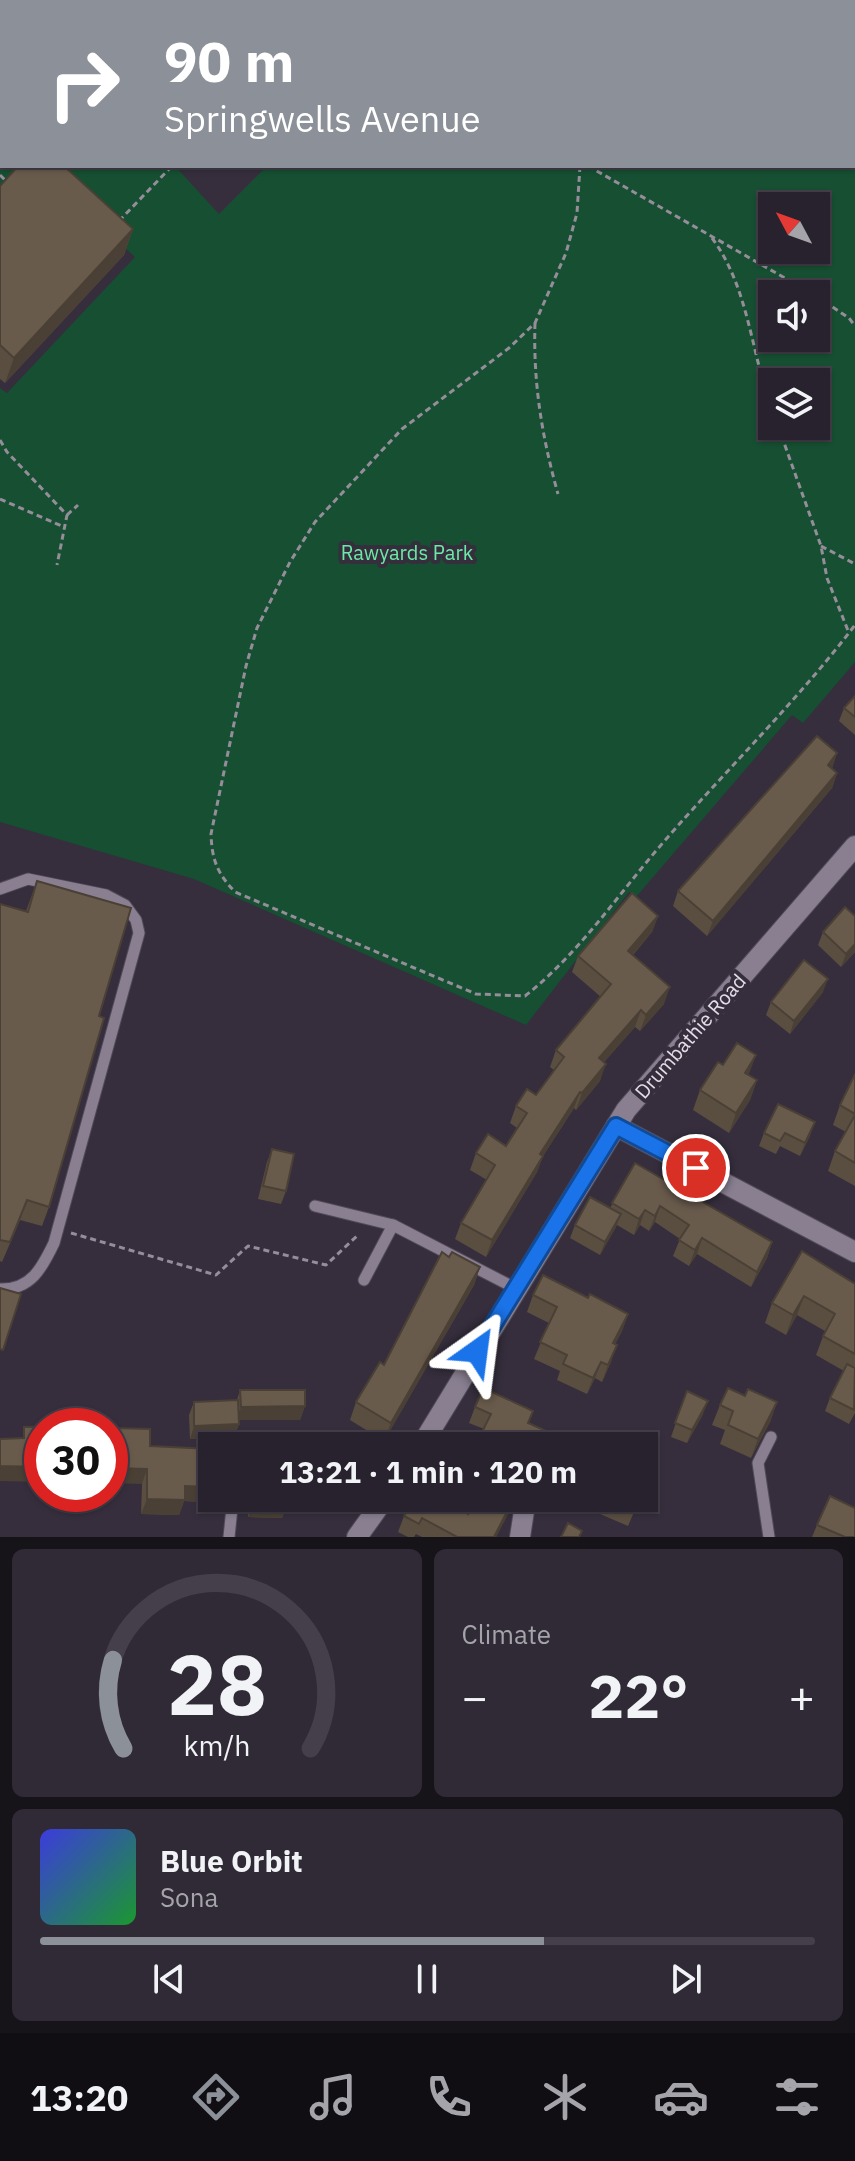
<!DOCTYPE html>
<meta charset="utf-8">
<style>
body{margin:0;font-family:"IBM Plex Sans",sans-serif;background:#302a36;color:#f1f3f6;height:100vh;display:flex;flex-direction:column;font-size:30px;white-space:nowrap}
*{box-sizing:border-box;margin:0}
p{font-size:26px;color:#a5a4aa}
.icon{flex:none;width:44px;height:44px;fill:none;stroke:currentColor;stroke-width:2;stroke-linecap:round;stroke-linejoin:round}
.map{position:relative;height:1537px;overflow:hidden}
.side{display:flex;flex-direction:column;gap:12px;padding:12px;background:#161319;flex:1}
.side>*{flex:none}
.guide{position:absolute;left:0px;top:0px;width:856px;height:168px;box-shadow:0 2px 6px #0004,0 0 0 2px #443f4a;background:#8c9099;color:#fff;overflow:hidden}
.needle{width:52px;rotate:311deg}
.fabs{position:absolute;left:758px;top:192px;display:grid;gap:16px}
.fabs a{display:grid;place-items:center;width:72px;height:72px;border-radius:0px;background:#28222e;box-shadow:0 2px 6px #0004,0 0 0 2px #443f4a;font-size:40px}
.speed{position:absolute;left:24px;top:1408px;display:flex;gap:16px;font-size:40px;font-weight:700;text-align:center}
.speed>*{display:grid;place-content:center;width:104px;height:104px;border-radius:50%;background:#28222e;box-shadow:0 2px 6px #0004,0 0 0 2px #443f4a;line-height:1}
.speed .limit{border:12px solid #d22;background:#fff;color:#111}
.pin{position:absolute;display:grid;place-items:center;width:68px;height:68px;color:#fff;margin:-34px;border:4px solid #fff;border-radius:50%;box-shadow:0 2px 8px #0007}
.me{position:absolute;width:88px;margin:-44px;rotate:31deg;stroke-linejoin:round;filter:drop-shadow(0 0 6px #0008)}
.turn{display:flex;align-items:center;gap:28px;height:168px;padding:0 32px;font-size:36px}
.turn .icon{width:104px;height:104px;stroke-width:2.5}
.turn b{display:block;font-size:56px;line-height:68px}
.big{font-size:60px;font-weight:700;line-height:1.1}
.side .widget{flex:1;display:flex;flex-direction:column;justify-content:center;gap:12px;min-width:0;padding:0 28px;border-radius:12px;background:#302a36}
.side .dial{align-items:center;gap:0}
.dial svg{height:208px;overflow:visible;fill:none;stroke:#443f4a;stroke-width:7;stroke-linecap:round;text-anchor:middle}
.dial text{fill:#f1f3f6;stroke:none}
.song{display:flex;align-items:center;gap:24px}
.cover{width:96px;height:96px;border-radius:12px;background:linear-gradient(135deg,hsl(240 70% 55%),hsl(130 70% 35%))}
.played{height:8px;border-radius:4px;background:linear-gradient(90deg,#8c9099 65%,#443f4a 65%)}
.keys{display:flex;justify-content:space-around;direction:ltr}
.heat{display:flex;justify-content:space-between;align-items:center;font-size:44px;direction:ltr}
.side .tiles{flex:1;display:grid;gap:12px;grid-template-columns:1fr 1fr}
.widget:last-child{grid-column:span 2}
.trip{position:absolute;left:198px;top:1432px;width:460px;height:80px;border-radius:0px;background:#28222e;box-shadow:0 2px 6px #0004,0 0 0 2px #443f4a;font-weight:700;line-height:80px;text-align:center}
.tab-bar{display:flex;height:128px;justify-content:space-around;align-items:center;background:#100e12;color:#a5a4aa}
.tab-bar .icon{width:56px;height:56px}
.tab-bar .current{color:#8c9099}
.tab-bar b{font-size:36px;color:#f1f3f6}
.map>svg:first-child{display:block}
.green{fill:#164f32;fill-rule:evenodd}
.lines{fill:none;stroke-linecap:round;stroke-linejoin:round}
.service-casing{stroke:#514a57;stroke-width:13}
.minor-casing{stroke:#514a57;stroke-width:22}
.primary-casing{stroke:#514a57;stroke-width:22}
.path{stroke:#958e9a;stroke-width:3;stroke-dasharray:6 4;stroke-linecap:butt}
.service{stroke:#897f91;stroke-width:11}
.minor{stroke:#897f91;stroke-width:20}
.primary{stroke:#bf9e7b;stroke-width:20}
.wall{fill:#5a4e41}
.shaded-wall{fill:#4a4035}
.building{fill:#695b4c;stroke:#4a4035;stroke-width:2}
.route-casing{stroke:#114b97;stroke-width:20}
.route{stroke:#1a73e8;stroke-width:14}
.labels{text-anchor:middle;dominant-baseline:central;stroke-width:8;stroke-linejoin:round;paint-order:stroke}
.park-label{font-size:20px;fill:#6aeaa6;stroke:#362e3d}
.street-label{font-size:20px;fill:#e3dde7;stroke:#362e3d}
</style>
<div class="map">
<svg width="855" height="1537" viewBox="0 0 855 1537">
<rect width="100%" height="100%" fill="#362e3d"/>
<g class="green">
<path d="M0 0H282L2 2V166H23L0 190Z"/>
<path d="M391 0H714L718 2H390Z"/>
<path d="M855 100V662L803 723 792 715 636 897 629 892 526 1025 194 879 0 822V388L7 393 135 257 37 166H175L219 214 267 166H854ZM772 206H816V250H772ZM772 294H816V338H772ZM772 382H816V426H772Z"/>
</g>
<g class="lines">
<g class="service-casing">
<g id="service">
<path d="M379 2 381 0"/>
<path d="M0 889 28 879 106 895 125 905 136 920 139 933 54 1243C42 1268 31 1290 0 1289"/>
<path d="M315 1206 393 1225"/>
<path d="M364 1280 393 1225 515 1288"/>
<path d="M247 1446H264"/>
<path d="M229 1537 233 1498"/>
<path d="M769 1537 758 1463 771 1437"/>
</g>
</g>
<g class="minor-casing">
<g id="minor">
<path d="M616 1126 855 1252"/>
<path d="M421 1446 626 1110 855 846"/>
<path d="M357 1537 385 1498"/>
<path d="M520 1537 526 1498"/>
</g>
</g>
<g class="primary-casing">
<g id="primary">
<path d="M801 0 803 2"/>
<path d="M854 57 855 58"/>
</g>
</g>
<g class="path">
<path d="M253 0 255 2"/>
<path d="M177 2 179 0"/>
<path d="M407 2V0"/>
<path d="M0 156 2 154"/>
<path d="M580 166 577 213 566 253 535 323 509 348 402 429 315 522 290 562 257 628 246 666 211 834C212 860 217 873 235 892L476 994 525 996C582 951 620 891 668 837 730 766 798 700 855 625"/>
<path d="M588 166 813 294"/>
<path d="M0 175 7 182"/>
<path d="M119 221 172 166"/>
<path d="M712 238C749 288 751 353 772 410"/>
<path d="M816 296 849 318 855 326"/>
<path d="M535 323C533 383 542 437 558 494"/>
<path d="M778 426 821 546 827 578 849 633"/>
<path d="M0 440 7 452 67 515 57 565"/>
<path d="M0 499 64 527"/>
<path d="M67 515 78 505"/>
<path d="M821 546 855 564"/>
<path d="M71 1233 216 1275 248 1246 326 1265 359 1234"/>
</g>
<use href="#service" class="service"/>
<use href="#minor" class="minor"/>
<use href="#primary" class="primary"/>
</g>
<g class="wall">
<path d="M0 186 133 229 124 255 5 383 0 379Z"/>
<path d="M855 696V735L839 721 844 708Z"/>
<path d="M837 753 832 768 837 773 832 788 707 936 673 906 678 891Z"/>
<path d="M37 881 99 1016 49 1207 42 1226 20 1220 2 1262 0 1261V904L26 911Z"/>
<path d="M658 916 652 932 633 955 664 1004 640 1031 635 1027 604 1062 600 1081 576 1110 574 1108 543 1156 537 1172 486 1257 455 1239 461 1223 487 1180 470 1170 476 1153 506 1146 517 1128 510 1123 516 1106 536 1095 554 1070 550 1067 556 1050 601 997 572 972 578 956Z"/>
<path d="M855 916V952L841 967 818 945 823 932Z"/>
<path d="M823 992 790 1034 766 1015 771 1002Z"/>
<path d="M723 1065 749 1075 757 1080 750 1100 729 1133 693 1110 700 1090Z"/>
<path d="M855 1074V1186L828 1171 835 1151 846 1132 833 1125 840 1105Z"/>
<path d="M778 1104 810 1136 800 1156 780 1146 776 1154 759 1146 764 1133Z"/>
<path d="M272 1149 286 1191 281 1204 258 1199 267 1162Z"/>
<path d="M635 1163 772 1242 767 1258 751 1287 697 1254 689 1266 673 1256 680 1239 655 1222 649 1231 640 1225 634 1235 617 1225 600 1255 570 1238 575 1225 610 1208Z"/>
<path d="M449 1257 480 1267 474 1285 384 1441 350 1420 356 1402 384 1365Z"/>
<path d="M855 1284V1413L849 1424 825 1411 830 1398 844 1371 816 1355 825 1331 797 1315 786 1335 765 1323 772 1303Z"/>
<path d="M533 1295 588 1298 628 1314 622 1331 615 1344 611 1362 602 1382 595 1378 587 1394 557 1380 560 1371 534 1359 549 1323 527 1312Z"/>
<path d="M240 1390 305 1406 300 1420H239V1424L234 1437 190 1439 189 1415 194 1402 237 1400Z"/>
<path d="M687 1391 703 1414 687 1443 671 1437Z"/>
<path d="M745 1396 777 1402 770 1422 751 1458 720 1444 725 1430 712 1425 720 1405Z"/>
<path d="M475 1407 529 1423 580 1446H477L484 1429 469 1423Z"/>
<path d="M113 1428 150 1446 212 1498H226L224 1503 184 1501 179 1515 141 1514 142 1484 111 1434Z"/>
<path d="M241 1498H303L299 1510H285L282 1518 248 1517V1504H241Z"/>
<path d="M586 1498H640L628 1526 593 1511 597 1502Z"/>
<path d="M511 1508 496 1537H422L416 1534 414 1537H408L398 1532 404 1516 468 1514Z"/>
<path d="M817 1525 855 1537H812Z"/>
</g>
<g class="shaded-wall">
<path d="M133 229 124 255 5 383 14 358Z"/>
<path d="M837 753 832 768 828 765Z"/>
<path d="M837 773 832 788 707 936 713 921Z"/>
<path d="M658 916 652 932 622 967 628 951Z"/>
<path d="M855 944V952L841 967 846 954Z"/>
<path d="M828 979 823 992 790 1034 794 1021Z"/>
<path d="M670 987 664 1004 640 1031 646 1015Z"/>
<path d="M641 1010 635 1027 593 1075 599 1058Z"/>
<path d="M756 1055 749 1074 738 1092 745 1073Z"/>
<path d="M606 1064 600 1081 576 1110 582 1093Z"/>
<path d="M757 1080 750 1100 729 1133 736 1113Z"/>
<path d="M580 1092 574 1108 534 1170 540 1154Z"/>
<path d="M815 1122 810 1136 800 1156 805 1143Z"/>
<path d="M543 1156 537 1172 486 1257 492 1240Z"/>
<path d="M660 1206 655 1222 649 1231 655 1216Z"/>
<path d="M645 1210 640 1225 634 1235 639 1219Z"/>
<path d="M621 1214 616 1227 600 1255 605 1242Z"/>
<path d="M702 1238 697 1254 689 1266 695 1250Z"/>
<path d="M772 1242 767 1258 751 1287 757 1272Z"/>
<path d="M480 1267 474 1285 384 1441 391 1423Z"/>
<path d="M804 1296 797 1315 786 1335 793 1315Z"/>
<path d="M628 1314 622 1331 607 1360 613 1343Z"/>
<path d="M617 1345 611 1362 602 1382 608 1365Z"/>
<path d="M601 1362 595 1378 587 1394 593 1378Z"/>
<path d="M708 1401 703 1414 687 1443 692 1430Z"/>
<path d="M777 1402 770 1422 751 1458 758 1439Z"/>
<path d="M305 1406 300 1420H236L241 1407Z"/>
<path d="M239 1424 234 1437 190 1439 194 1426Z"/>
<path d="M0 1466 42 1467V1482L0 1481Z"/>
<path d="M110 1468 147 1469 142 1484 110 1483Z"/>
<path d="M185 1486 212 1487V1498H226L224 1503 184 1501 179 1515 141 1514 147 1499Z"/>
<path d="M243 1498H251L248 1504H241Z"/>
<path d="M287 1498H303L299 1510H285L282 1518 248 1517 253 1503Z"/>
<path d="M514 1498 511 1508 496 1537H494Z"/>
</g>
<g class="building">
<path d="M18 166H64L133 229 14 358 0 345V186Z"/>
<path d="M855 696V717L844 708Z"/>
<path d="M817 736 837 753 828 765 837 773 713 921 678 891Z"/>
<path d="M37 881 131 908 99 1016 104 1018 49 1207 27 1200 10 1242 0 1240V904L28 912Z"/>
<path d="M632 893 658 916 628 951 670 987 646 1015 641 1010 599 1058 606 1064 582 1093 580 1092 540 1154 543 1156 492 1240 461 1223 495 1165 476 1153 488 1134 506 1146 527 1113 516 1106 527 1089 536 1095 564 1057 556 1050 611 984 578 956Z"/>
<path d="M845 907 855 916V944L846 954 823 932Z"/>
<path d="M804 960 828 979 794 1021 771 1002Z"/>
<path d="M737 1043 756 1055 745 1073 757 1080 736 1113 700 1090 718 1062 723 1065Z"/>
<path d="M855 1074V1114L840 1105Z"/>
<path d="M778 1104 815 1122 805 1143 785 1133 780 1141 764 1133Z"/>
<path d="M855 1115V1163L835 1151Z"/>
<path d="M272 1149 294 1154 286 1191 263 1186Z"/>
<path d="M635 1163 772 1242 757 1272 702 1238 695 1250 679 1240 689 1225 660 1206 655 1216 645 1210 639 1219 612 1203Z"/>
<path d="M590 1197 621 1214 605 1242 575 1225Z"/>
<path d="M802 1251 855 1284V1354L823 1336 835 1314 804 1296 793 1315 772 1303Z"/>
<path d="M442 1252 449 1257 452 1252 480 1267 391 1423 356 1402 380 1362 384 1365Z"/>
<path d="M543 1275 588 1298 590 1294 628 1314 613 1343 617 1345 608 1365 601 1362 593 1378 563 1364 567 1355 540 1342 557 1307 533 1295Z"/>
<path d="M0 1288 21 1294 3 1350 0 1349Z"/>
<path d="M847 1364 855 1368 854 1410 830 1398Z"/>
<path d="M483 1388 533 1411 528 1423 580 1446H534L520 1440 517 1446H486L488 1442 479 1438 491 1414 475 1407Z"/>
<path d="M728 1388 745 1396 748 1389 777 1402 758 1439 728 1425 733 1411 720 1405Z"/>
<path d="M240 1390H305V1406L241 1407Z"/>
<path d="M687 1391 708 1401 692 1430 675 1423Z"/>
<path d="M238 1400 239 1424 194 1426V1402Z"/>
<path d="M24 1427H42V1467L0 1466V1439L24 1438Z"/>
<path d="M113 1428 150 1429V1446L212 1449V1487L185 1486V1500L147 1499V1469L110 1468V1434H113Z"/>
<path d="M596 1432 617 1441 615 1446H590Z"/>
<path d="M344 1440 354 1446H340Z"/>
<path d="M644 1470 650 1472 644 1486Z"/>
<path d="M830 1496 855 1508V1537H845L817 1525Z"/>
<rect x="253" y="1498" width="35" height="5"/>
<path d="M414 1498H444L468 1514 476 1498H514L494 1537H457L422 1518 419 1524 404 1516Z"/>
<path d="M605 1498H639L634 1510Z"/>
<path d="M568 1523 582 1531 579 1537H561Z"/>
</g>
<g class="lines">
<g class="route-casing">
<path id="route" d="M477 1351 616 1126 696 1168"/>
</g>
<use href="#route" class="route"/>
</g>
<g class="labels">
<g class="park-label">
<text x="407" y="552">Rawyards Park</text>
</g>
<g class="street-label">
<text transform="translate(690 1036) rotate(-49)">Drumbathie Road</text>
</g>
</g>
</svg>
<div class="fabs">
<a><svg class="needle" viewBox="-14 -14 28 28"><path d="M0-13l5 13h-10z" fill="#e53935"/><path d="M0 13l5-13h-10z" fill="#a5a4aa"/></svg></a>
<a><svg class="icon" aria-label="sound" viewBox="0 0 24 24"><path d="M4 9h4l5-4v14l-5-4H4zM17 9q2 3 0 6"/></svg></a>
<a><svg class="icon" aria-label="layers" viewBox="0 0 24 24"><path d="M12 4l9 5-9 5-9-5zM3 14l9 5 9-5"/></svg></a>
</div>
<div class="speed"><div class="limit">30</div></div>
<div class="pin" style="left:696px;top:1168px;background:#d93025"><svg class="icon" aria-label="arrive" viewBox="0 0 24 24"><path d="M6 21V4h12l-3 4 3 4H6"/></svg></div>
<svg class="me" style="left:477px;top:1351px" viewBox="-20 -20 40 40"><path d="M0-17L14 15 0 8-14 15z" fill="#1a73e8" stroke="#fff" stroke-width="4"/></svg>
<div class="trip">13:21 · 1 min · 120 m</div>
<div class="guide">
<div class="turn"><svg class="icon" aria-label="right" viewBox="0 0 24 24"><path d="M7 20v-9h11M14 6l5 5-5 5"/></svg><div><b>90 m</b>Springwells Avenue</div></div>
</div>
</div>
<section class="side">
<div class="tiles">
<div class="widget dial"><svg viewBox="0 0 100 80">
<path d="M14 69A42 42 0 1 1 86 69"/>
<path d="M14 69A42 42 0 0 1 10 35" stroke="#8c9099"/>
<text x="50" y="56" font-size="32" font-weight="700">28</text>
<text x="50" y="72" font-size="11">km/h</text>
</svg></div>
<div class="widget"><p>Climate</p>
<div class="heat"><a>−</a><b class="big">22°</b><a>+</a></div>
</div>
<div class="widget">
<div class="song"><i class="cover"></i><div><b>Blue Orbit</b><p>Sona</p></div></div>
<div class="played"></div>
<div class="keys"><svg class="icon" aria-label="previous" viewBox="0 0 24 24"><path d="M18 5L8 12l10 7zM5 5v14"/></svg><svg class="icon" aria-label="pause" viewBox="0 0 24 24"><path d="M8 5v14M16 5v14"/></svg><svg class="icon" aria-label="next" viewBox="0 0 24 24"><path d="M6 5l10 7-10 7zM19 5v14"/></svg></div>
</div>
</div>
</section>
<nav class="tab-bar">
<b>13:20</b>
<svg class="icon current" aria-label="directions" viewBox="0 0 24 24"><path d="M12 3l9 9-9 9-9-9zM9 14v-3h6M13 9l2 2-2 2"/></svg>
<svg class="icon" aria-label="music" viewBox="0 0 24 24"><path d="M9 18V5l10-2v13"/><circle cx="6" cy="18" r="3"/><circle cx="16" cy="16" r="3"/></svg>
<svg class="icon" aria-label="phone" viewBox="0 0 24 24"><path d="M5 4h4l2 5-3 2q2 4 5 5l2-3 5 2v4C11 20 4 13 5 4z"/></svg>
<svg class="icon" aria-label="climate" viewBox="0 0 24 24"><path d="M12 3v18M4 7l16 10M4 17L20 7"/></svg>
<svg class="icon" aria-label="car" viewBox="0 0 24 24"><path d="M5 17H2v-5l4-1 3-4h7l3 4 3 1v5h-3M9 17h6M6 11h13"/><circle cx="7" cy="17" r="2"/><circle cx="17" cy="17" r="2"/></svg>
<svg class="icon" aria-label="filters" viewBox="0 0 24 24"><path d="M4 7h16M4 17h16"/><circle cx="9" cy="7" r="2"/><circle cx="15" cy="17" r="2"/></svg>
</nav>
